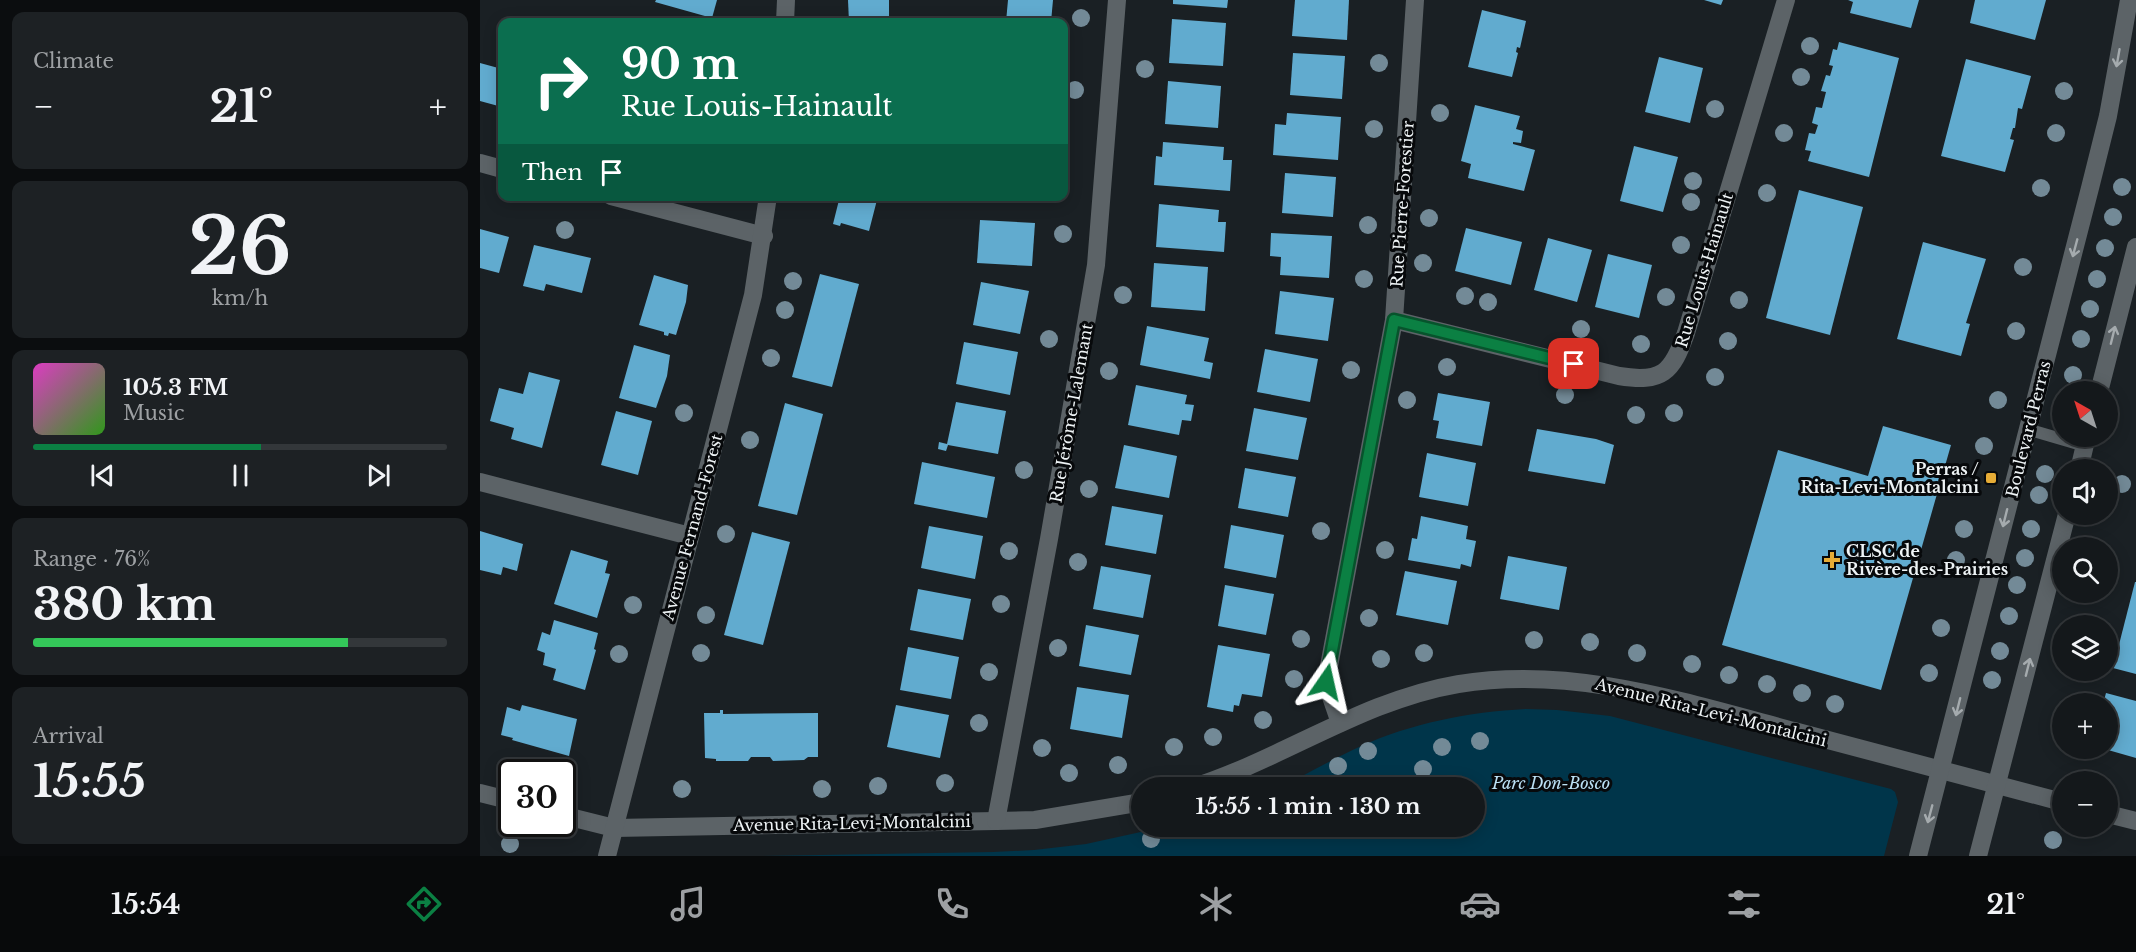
<!DOCTYPE html>
<meta charset="utf-8">
<style>
body{margin:0;font-family:"Libre Baskerville",serif;background:#1d2124;color:#f1f3f6;height:100vh;display:flex;flex-direction:column;font-size:22px;white-space:nowrap}
*{box-sizing:border-box;margin:0}
p{font-size:20px;color:#9da0a3}
.icon{flex:none;width:33px;height:33px;fill:none;stroke:currentColor;stroke-width:2;stroke-linecap:round;stroke-linejoin:round}
.map{position:relative;flex:1;overflow:hidden}
.panel{display:flex;flex-direction:column;gap:12px;padding:12px;background:#0b0d0f;width:480px}
.panel>*{flex:none}
.banner{position:absolute;left:18px;top:18px;width:570px;height:183px;border-radius:12px;box-shadow:0 3px 15px #0003,0 0 0 2px #33373a;background:#0b6e4f;color:#fff;overflow:hidden}
.needle{width:39px;rotate:321deg}
.buttons{position:absolute;left:1572px;top:381px;display:grid;gap:12px}
.buttons a{display:grid;place-items:center;width:66px;height:66px;border-radius:50%;background:#14181b;box-shadow:0 3px 15px #0003,0 0 0 2px #33373a;font-size:30px}
.speed{position:absolute;left:18px;top:759px;display:flex;gap:12px;font-size:30px;font-weight:700;text-align:center}
.speed>*{display:grid;place-content:center;width:78px;height:78px;border-radius:50%;background:#14181b;box-shadow:0 3px 15px #0003,0 0 0 2px #33373a;line-height:1}
.speed .limit{border:3px solid #111;border-radius:9px;background:#fff;color:#111}
.pin{position:absolute;display:grid;place-items:center;width:51px;height:51px;color:#fff;margin:-26px;border-radius:12px;box-shadow:0 3px 9px #0006}
.me{position:absolute;width:66px;margin:-33px;rotate:11deg;stroke-linejoin:round;filter:drop-shadow(0 0 4px #0008)}
.turn{display:flex;align-items:center;gap:21px;height:126px;padding:0 24px;font-size:27px}
.turn .icon{width:78px;height:78px;stroke-width:2.5}
.turn b{display:block;font-size:42px;line-height:51px}
.then{display:flex;align-items:center;height:57px;padding:0 24px;background:#0003;gap:12px;font-size:22px}
.big{font-size:45px;font-weight:700;line-height:1.1}
.panel .card{flex:1;display:flex;flex-direction:column;justify-content:center;gap:9px;min-width:0;padding:0 21px;border-radius:12px;background:#1d2124}
.panel .dial{align-items:center;gap:0}
.dial b{font-size:78px;line-height:1}
.song{display:flex;align-items:center;gap:18px}
.cover{width:72px;height:72px;border-radius:9px;background:linear-gradient(135deg,hsl(310 70% 55%),hsl(110 70% 35%))}
.played{height:6px;border-radius:3px;background:linear-gradient(90deg,#0b8043 55%,#33373a 55%)}
.keys{display:flex;justify-content:space-around;direction:ltr}
.heat{display:flex;justify-content:space-between;align-items:center;font-size:33px;direction:ltr}
.charge{height:9px;border-radius:4px;background:linear-gradient(90deg,#34c759 76%,#33373a 0)}
.trip{position:absolute;left:651px;top:777px;width:354px;height:60px;border-radius:30px;background:#14181b;box-shadow:0 3px 15px #0003,0 0 0 2px #33373a;font-weight:700;line-height:60px;text-align:center}
.tab-bar{display:flex;height:96px;justify-content:space-around;align-items:center;background:#080a0b;color:#9da0a3}
.tab-bar .icon{width:42px;height:42px}
.tab-bar .current{color:#0b8043}
.tab-bar b{font-size:27px;color:#f1f3f6}
main{display:flex;flex:1;min-height:0}
.map>svg:first-child{display:block}
.green{fill:#00354a}
.building{fill:#61abcf}
.lines{fill:none;stroke-linecap:round;stroke-linejoin:round}
.lane{stroke:#5c6367;stroke-width:12}
.street{stroke:#5c6367;stroke-width:18}
.secondary{stroke:#5c6367;stroke-width:18}
.tree{fill:#738a97}
.oneway{stroke:#a5abae}
.route-casing{stroke:#07532c;stroke-width:15}
.route{stroke:#0b8043;stroke-width:10}
.poi-dot{fill:#e6ac36;stroke:#07090b;stroke-width:2}
.labels{text-anchor:middle;dominant-baseline:central;stroke-width:6;stroke-linejoin:round;paint-order:stroke}
.street-label{font-size:16px;fill:#eef3f5;stroke:#07090b}
.poi-label{font-size:16px;font-weight:bold;fill:#eef3f5;stroke:#07090b;text-anchor:end}
.park-label{font-size:16px;font-style:italic;fill:#bce1f5;stroke:#07090b}
</style>
<main>
<section class="panel">
<div class="card"><p>Climate</p>
<div class="heat"><a>−</a><b class="big">21°</b><a>+</a></div>
</div>
<div class="card dial"><b>26</b><p>km/h</p></div>
<div class="card">
<div class="song"><i class="cover"></i><div><b>105.3 FM</b><p>Music</p></div></div>
<div class="played"></div>
<div class="keys"><svg class="icon" aria-label="previous" viewBox="0 0 24 24"><path d="M18 5L8 12l10 7zM5 5v14"/></svg><svg class="icon" aria-label="pause" viewBox="0 0 24 24"><path d="M8 5v14M16 5v14"/></svg><svg class="icon" aria-label="next" viewBox="0 0 24 24"><path d="M6 5l10 7-10 7zM19 5v14"/></svg></div>
</div>
<div class="card"><p>Range · 76%</p><b class="big">380 km</b><div class="charge"></div></div>
<div class="card"><p>Arrival</p><b class="big">15:55</b></div>
</section>
<div class="map">
<svg width="1656" height="856" viewBox="0 0 1656 856">
<rect width="100%" height="100%" fill="#1a2024"/>
<path class="green" d="M1046 709 1077 710 1130 716 1411 789 1415 792 1418 802 1404 856H277L513 852 554 850 606 844 688 826H994V788L800 787C827 774 853 759 879 747 932 723 988 712 1046 709Z"/>
<g class="building">
<path d="M176 0H237L232 18 175 2Z"/>
<path d="M368 0H409V22H369Z"/>
<path d="M528 0H573L571 22H526Z"/>
<path d="M693 0H748L747 8 693 4Z"/>
<path d="M815 0H869L867 40 812 36Z"/>
<path d="M1224 0H1243L1241 5Z"/>
<path d="M1368 0H1439L1431 28 1370 13 1373 2Z"/>
<path d="M1495 0H1566L1555 40 1490 23Z"/>
<path d="M1002 10 1046 21 1040 48 1037 47 1036 52 1038 53 1032 77 988 67Z"/>
<path d="M692 19 746 23 743 66 689 63Z"/>
<path d="M1359 42 1419 58 1389 177 1328 161 1331 151 1325 150 1329 133 1335 134 1338 125 1332 123 1336 107 1342 108 1346 92 1341 91 1346 75 1350 76 1353 66 1349 65 1353 49 1357 50Z"/>
<path d="M813 53 865 56 862 99 810 95Z"/>
<path d="M1179 57 1223 68 1210 123 1165 112Z"/>
<path d="M1486 59 1551 76 1542 109 1538 108 1535 128H1533L1530 139 1534 140 1525 172 1461 156Z"/>
<path d="M0 63 22 69V107L0 101Z"/>
<path d="M688 81 741 86 738 128 685 124Z"/>
<path d="M995 105 1040 116 1036 129 1043 131 1041 143 1033 142V144L1055 150 1044 191 988 178 991 164 981 161Z"/>
<path d="M807 113 861 117 858 160 793 155 795 124 806 125Z"/>
<path d="M683 142 744 147 743 160H752L750 191 674 185 676 156 682 157Z"/>
<path d="M1154 146 1198 157 1183 212 1140 201Z"/>
<path d="M805 173 856 177 853 217 802 213Z"/>
<path d="M1319 190 1383 207 1350 335 1286 318Z"/>
<path d="M360 196H398L389 231 361 223 360 226 353 224Z"/>
<path d="M508 196H557L556 202 507 199Z"/>
<path d="M679 204 739 210 738 222H746L744 252 676 247Z"/>
<path d="M500 220 555 223 552 266 497 263Z"/>
<path d="M986 228 1042 242 1031 285 975 271Z"/>
<path d="M0 229 29 237 19 273 0 268Z"/>
<path d="M791 233 852 236 849 278 800 275 801 257 790 256Z"/>
<path d="M1068 238 1112 250 1097 302 1054 290Z"/>
<path d="M1443 242 1506 259 1486 323 1490 324 1481 356 1417 339Z"/>
<path d="M54 245 111 258 102 293 66 284 64 291 43 286Z"/>
<path d="M1128 254 1172 265 1159 318 1115 307Z"/>
<path d="M674 263 728 267 725 311 671 307Z"/>
<path d="M340 274 379 284 352 387 312 377Z"/>
<path d="M174 275 208 285 206 302 196 335 189 333 188 336 184 335V332L159 325Z"/>
<path d="M501 282 549 291 540 334 493 325Z"/>
<path d="M800 291 854 298 848 341 795 334Z"/>
<path d="M667 326 729 338 724 361 733 363 730 379 660 365Z"/>
<path d="M484 342 538 352 530 395 476 384Z"/>
<path d="M154 345 190 355 187 376 176 408 139 398Z"/>
<path d="M785 349 838 359 830 402 777 392Z"/>
<path d="M49 372 80 380 62 448 31 439 34 428 10 421 19 388 43 394Z"/>
<path d="M656 385 707 395 705 404 714 405 711 421 702 420 699 435 648 425Z"/>
<path d="M958 393 1010 402 1002 446 956 438 959 421 953 420Z"/>
<path d="M476 402 526 411 518 454 468 445 466 451 458 449 459 442 467 444Z"/>
<path d="M305 403 343 414 317 515 278 506Z"/>
<path d="M774 408 827 418 818 460 766 451Z"/>
<path d="M136 411 172 421 158 475 121 465Z"/>
<path d="M1403 426 1471 445 1401 690 1242 645 1298 450 1388 476Z"/>
<path d="M1057 429 1116 439 1134 445 1125 484 1048 471Z"/>
<path d="M644 445 697 456 689 498 635 488Z"/>
<path d="M947 453 996 463 988 506 939 497Z"/>
<path d="M442 462 515 477 507 518 434 504Z"/>
<path d="M765 468 816 477 808 517 758 508Z"/>
<path d="M632 506 683 515 676 554 625 545Z"/>
<path d="M941 516 988 526 986 539 996 541 991 567 981 564 980 569 928 560 932 538 937 539Z"/>
<path d="M751 525 804 535 796 578 744 568Z"/>
<path d="M449 526 503 536 495 579 441 568Z"/>
<path d="M0 531 43 544 37 571 23 567 21 575 0 570Z"/>
<path d="M272 532 310 542 283 645 244 635Z"/>
<path d="M91 550 128 561 125 573 130 574 117 618 74 604Z"/>
<path d="M1028 556 1087 567 1079 610 1020 599Z"/>
<path d="M621 566 671 575 663 618 613 609Z"/>
<path d="M925 571 977 581 968 625 916 615Z"/>
<path d="M1655 582H1656V674L1633 668Z"/>
<path d="M745 585 794 594 786 635 738 626Z"/>
<path d="M438 589 491 599 483 640 430 630Z"/>
<path d="M74 620 118 633 114 649 116 650 105 690 73 680 76 669 63 665 65 653 57 650 62 632 70 635Z"/>
<path d="M606 625 659 635 651 675 599 666Z"/>
<path d="M738 645 790 654 782 697 762 694 759 706 754 705 753 712 727 707Z"/>
<path d="M428 647 479 657 471 699 420 690Z"/>
<path d="M597 687 649 695 642 738 590 729Z"/>
<path d="M1626 693 1656 701V758L1628 750V704H1623Z"/>
<path d="M42 705 97 719 89 756 32 740 33 738 21 735 27 707 40 711Z"/>
<path d="M416 705 469 715 460 758 407 747Z"/>
<path d="M240 710H243V714L338 713V757H328L324 760 293 761 290 757H271L268 761H236V759L225 758 224 713H240Z"/>
</g>
<g class="lines">
<path class="lane" d="M1547 429 1605 446"/>
<g class="street">
<path d="M305 22 306 0"/>
<path d="M0 163 22 169"/>
<path d="M131 196 284 236"/>
<path d="M914 320 1139 376C1182 383 1192 373 1206 333L1306 0"/>
<path d="M0 482 210 536"/>
<path d="M860 723 846 682 914 320 935 0"/>
<path d="M711 788C803 759 883 700 978 684 1093 665 1204 702 1314 731 1403 755 1493 778 1582 802"/>
<path d="M0 793 32 801"/>
<path d="M1628 814 1656 821"/>
<path d="M82 815 134 828 516 821 555 820 662 802"/>
<path d="M516 821 569 539 616 265 637 0"/>
<path d="M127 856 273 295 288 196"/>
</g>
<g class="secondary">
<path d="M1619 392 1656 247"/>
<path d="M1599 470 1607 436"/>
<path d="M1438 856 1610 188 1628 116 1649 0"/>
<path d="M1498 856 1587 514"/>
</g>
</g>
<g class="tree">
<circle cx="601" cy="18" r="9"/>
<circle cx="1330" cy="46" r="9"/>
<circle cx="899" cy="63" r="9"/>
<circle cx="665" cy="69" r="9"/>
<circle cx="1321" cy="77" r="9"/>
<circle cx="595" cy="90" r="9"/>
<circle cx="1584" cy="91" r="9"/>
<circle cx="1235" cy="109" r="9"/>
<circle cx="960" cy="113" r="9"/>
<circle cx="894" cy="129" r="9"/>
<circle cx="1304" cy="133" r="9"/>
<circle cx="1576" cy="133" r="9"/>
<circle cx="1213" cy="181" r="9"/>
<circle cx="1642" cy="187" r="9"/>
<circle cx="1561" cy="188" r="9"/>
<circle cx="1287" cy="193" r="9"/>
<circle cx="1211" cy="202" r="9"/>
<circle cx="1633" cy="217" r="9"/>
<circle cx="949" cy="218" r="9"/>
<circle cx="888" cy="225" r="9"/>
<circle cx="85" cy="230" r="9"/>
<circle cx="583" cy="234" r="9"/>
<circle cx="1201" cy="245" r="9"/>
<circle cx="1625" cy="248" r="9"/>
<circle cx="943" cy="263" r="9"/>
<circle cx="1543" cy="267" r="9"/>
<circle cx="884" cy="279" r="9"/>
<circle cx="1617" cy="279" r="9"/>
<circle cx="313" cy="281" r="9"/>
<circle cx="643" cy="295" r="9"/>
<circle cx="985" cy="296" r="9"/>
<circle cx="1186" cy="297" r="9"/>
<circle cx="1259" cy="300" r="9"/>
<circle cx="1008" cy="302" r="9"/>
<circle cx="1610" cy="309" r="9"/>
<circle cx="305" cy="310" r="9"/>
<circle cx="1101" cy="329" r="9"/>
<circle cx="1536" cy="331" r="9"/>
<circle cx="569" cy="339" r="9"/>
<circle cx="1601" cy="339" r="9"/>
<circle cx="1248" cy="341" r="9"/>
<circle cx="1161" cy="344" r="9"/>
<circle cx="291" cy="358" r="9"/>
<circle cx="967" cy="367" r="9"/>
<circle cx="871" cy="370" r="9"/>
<circle cx="629" cy="371" r="9"/>
<circle cx="1593" cy="375" r="9"/>
<circle cx="1235" cy="377" r="9"/>
<circle cx="1085" cy="395" r="9"/>
<circle cx="927" cy="400" r="9"/>
<circle cx="1518" cy="400" r="9"/>
<circle cx="204" cy="413" r="9"/>
<circle cx="1194" cy="413" r="9"/>
<circle cx="1156" cy="415" r="9"/>
<circle cx="270" cy="440" r="9"/>
<circle cx="1504" cy="446" r="9"/>
<circle cx="544" cy="470" r="9"/>
<circle cx="1565" cy="474" r="9"/>
<circle cx="1642" cy="484" r="9"/>
<circle cx="609" cy="489" r="9"/>
<circle cx="1559" cy="495" r="9"/>
<circle cx="1484" cy="529" r="9"/>
<circle cx="1551" cy="529" r="9"/>
<circle cx="841" cy="531" r="9"/>
<circle cx="246" cy="534" r="9"/>
<circle cx="905" cy="550" r="9"/>
<circle cx="529" cy="551" r="9"/>
<circle cx="1545" cy="558" r="9"/>
<circle cx="1476" cy="560" r="9"/>
<circle cx="598" cy="562" r="9"/>
<circle cx="1537" cy="585" r="9"/>
<circle cx="521" cy="604" r="9"/>
<circle cx="153" cy="605" r="9"/>
<circle cx="226" cy="615" r="9"/>
<circle cx="1529" cy="616" r="9"/>
<circle cx="889" cy="618" r="9"/>
<circle cx="1461" cy="628" r="9"/>
<circle cx="821" cy="639" r="9"/>
<circle cx="1054" cy="640" r="9"/>
<circle cx="1110" cy="642" r="9"/>
<circle cx="578" cy="648" r="9"/>
<circle cx="1520" cy="651" r="9"/>
<circle cx="221" cy="653" r="9"/>
<circle cx="944" cy="653" r="9"/>
<circle cx="1157" cy="653" r="9"/>
<circle cx="139" cy="654" r="9"/>
<circle cx="901" cy="659" r="9"/>
<circle cx="1212" cy="664" r="9"/>
<circle cx="509" cy="672" r="9"/>
<circle cx="1449" cy="673" r="9"/>
<circle cx="1249" cy="675" r="9"/>
<circle cx="814" cy="679" r="9"/>
<circle cx="1512" cy="680" r="9"/>
<circle cx="1287" cy="684" r="9"/>
<circle cx="1322" cy="693" r="9"/>
<circle cx="1355" cy="704" r="9"/>
<circle cx="783" cy="720" r="9"/>
<circle cx="499" cy="723" r="9"/>
<circle cx="733" cy="737" r="9"/>
<circle cx="1000" cy="741" r="9"/>
<circle cx="694" cy="747" r="9"/>
<circle cx="962" cy="747" r="9"/>
<circle cx="562" cy="748" r="9"/>
<circle cx="888" cy="751" r="9"/>
<circle cx="638" cy="765" r="9"/>
<circle cx="858" cy="766" r="9"/>
<circle cx="943" cy="769" r="9"/>
<circle cx="589" cy="773" r="9"/>
<circle cx="465" cy="783" r="9"/>
<circle cx="398" cy="786" r="9"/>
<circle cx="202" cy="789" r="9"/>
<circle cx="342" cy="789" r="9"/>
<circle cx="671" cy="839" r="9"/>
<circle cx="1573" cy="840" r="9"/>
<circle cx="30" cy="844" r="9"/>
</g>
<defs><path id="oneway-shaft" d="M-6 0H5M1.5-3L5.5 0L1.5 3" fill="none" stroke-width="1.6" stroke-linecap="round" stroke-linejoin="round" transform="scale(1.5)"/></defs>
<g class="oneway">
<use href="#oneway-shaft" transform="translate(1638 58) rotate(100)"/>
<use href="#oneway-shaft" transform="translate(1595 248) rotate(105)"/>
<use href="#oneway-shaft" transform="translate(1633 335) rotate(-76)"/>
<use href="#oneway-shaft" transform="translate(1525 518) rotate(104)"/>
<use href="#oneway-shaft" transform="translate(1548 667) rotate(-76)"/>
<use href="#oneway-shaft" transform="translate(1478 707) rotate(104)"/>
<use href="#oneway-shaft" transform="translate(1450 814) rotate(105)"/>
</g>
<g class="lines">
<g class="route-casing">
<path id="route" d="M846 682 914 320 1094 364"/>
</g>
<use href="#route" class="route"/>
</g>
<g class="poi-dot">
<rect x="1505" y="472" width="12" height="12" rx="3"/>
<path d="M1349 551h6v6h6v6h-6v6h-6v-6h-6v-6h6z"/>
</g>
<g class="labels">
<g class="street-label">
<text transform="translate(922 204) rotate(-86)">Rue Pierre-Forestier</text>
<text transform="translate(1224 270) rotate(-73)">Rue Louis-Hainault</text>
<text transform="translate(591 413) rotate(-80)">Rue Jérôme-Lalemant</text>
<text transform="translate(1548 429) rotate(-76)">Boulevard Perras</text>
<text transform="translate(212 527) rotate(-75)">Avenue Fernand-Forest</text>
<text transform="translate(1231 712) rotate(14)">Avenue Rita-Levi-Montalcini</text>
<text transform="translate(372 823) rotate(-1)">Avenue Rita-Levi-Montalcini</text>
</g>
<g class="poi-label">
<text x="1499" y="469">Perras /<tspan x="1499" dy="18">Rita-Levi-Montalcini</tspan></text>
<text x="1366" y="551" text-anchor="start">CLSC de<tspan x="1366" dy="18">Rivère-des-Prairies</tspan></text>
</g>
<g class="park-label">
<text x="1071" y="783">Parc Don-Bosco</text>
</g>
</g>
</svg>
<div class="buttons">
<a><svg class="needle" viewBox="-14 -14 28 28"><path d="M0-13l5 13h-10z" fill="#e53935"/><path d="M0 13l5-13h-10z" fill="#9da0a3"/></svg></a>
<a><svg class="icon" aria-label="sound" viewBox="0 0 24 24"><path d="M4 9h4l5-4v14l-5-4H4zM17 9q2 3 0 6"/></svg></a>
<a><svg class="icon" aria-label="search" viewBox="0 0 24 24"><circle cx="10" cy="10" r="6"/><path d="M15 15l6 6"/></svg></a>
<a><svg class="icon" aria-label="layers" viewBox="0 0 24 24"><path d="M12 4l9 5-9 5-9-5zM3 14l9 5 9-5"/></svg></a>
<a>+</a>
<a>−</a>
</div>
<div class="speed"><div class="limit">30</div></div>
<div class="pin" style="left:1094px;top:364px;background:#d93025"><svg class="icon" aria-label="arrive" viewBox="0 0 24 24"><path d="M6 21V4h12l-3 4 3 4H6"/></svg></div>
<svg class="me" style="left:846px;top:682px" viewBox="-20 -20 40 40"><path d="M0-17L14 15 0 8-14 15z" fill="#0b8043" stroke="#fff" stroke-width="4"/></svg>
<div class="trip">15:55 · 1 min · 130 m</div>
<div class="banner">
<div class="turn"><svg class="icon" aria-label="right" viewBox="0 0 24 24"><path d="M7 20v-9h11M14 6l5 5-5 5"/></svg><div><b>90 m</b>Rue Louis-Hainault</div></div>
<div class="then">Then<svg class="icon" aria-label="arrive" viewBox="0 0 24 24"><path d="M6 21V4h12l-3 4 3 4H6"/></svg></div>
</div>
</div>
</main>
<nav class="tab-bar">
<b>15:54</b>
<svg class="icon current" aria-label="directions" viewBox="0 0 24 24"><path d="M12 3l9 9-9 9-9-9zM9 14v-3h6M13 9l2 2-2 2"/></svg>
<svg class="icon" aria-label="music" viewBox="0 0 24 24"><path d="M9 18V5l10-2v13"/><circle cx="6" cy="18" r="3"/><circle cx="16" cy="16" r="3"/></svg>
<svg class="icon" aria-label="phone" viewBox="0 0 24 24"><path d="M5 4h4l2 5-3 2q2 4 5 5l2-3 5 2v4C11 20 4 13 5 4z"/></svg>
<svg class="icon" aria-label="climate" viewBox="0 0 24 24"><path d="M12 3v18M4 7l16 10M4 17L20 7"/></svg>
<svg class="icon" aria-label="car" viewBox="0 0 24 24"><path d="M5 17H2v-5l4-1 3-4h7l3 4 3 1v5h-3M9 17h6M6 11h13"/><circle cx="7" cy="17" r="2"/><circle cx="17" cy="17" r="2"/></svg>
<svg class="icon" aria-label="filters" viewBox="0 0 24 24"><path d="M4 7h16M4 17h16"/><circle cx="9" cy="7" r="2"/><circle cx="15" cy="17" r="2"/></svg>
<b>21°</b>
</nav>
